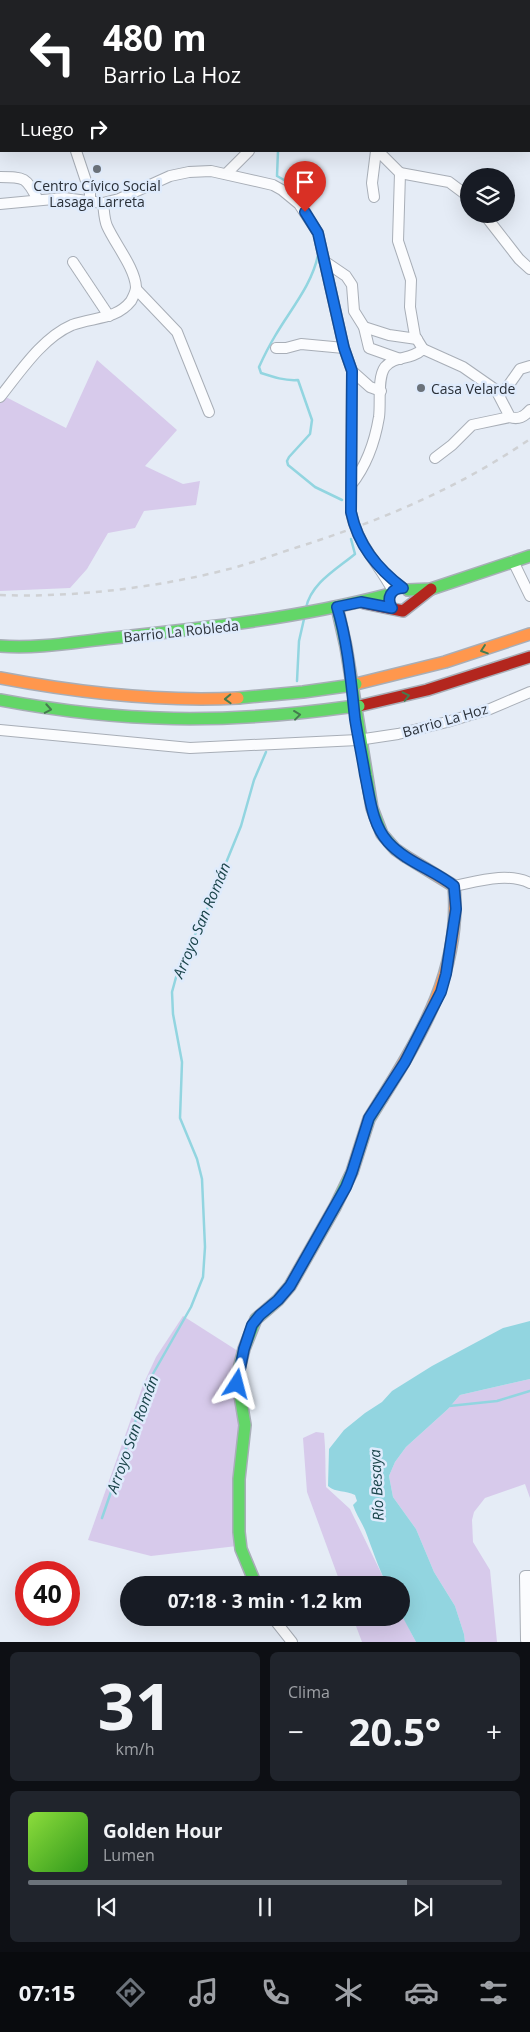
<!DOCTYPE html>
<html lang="es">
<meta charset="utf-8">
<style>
body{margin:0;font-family:"Open Sans",sans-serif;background:#20242c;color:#f1f3f6;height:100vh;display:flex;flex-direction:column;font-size:19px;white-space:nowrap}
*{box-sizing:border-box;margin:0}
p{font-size:16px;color:#9ea1a6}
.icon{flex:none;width:28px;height:28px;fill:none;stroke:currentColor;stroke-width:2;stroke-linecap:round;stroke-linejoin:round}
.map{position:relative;height:1642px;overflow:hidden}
.drawer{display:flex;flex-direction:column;gap:10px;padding:10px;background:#0d0f14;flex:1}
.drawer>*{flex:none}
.hud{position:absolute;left:0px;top:0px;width:530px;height:152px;box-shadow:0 5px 20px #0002;background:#202124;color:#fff;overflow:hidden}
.tools{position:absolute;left:460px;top:168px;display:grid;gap:10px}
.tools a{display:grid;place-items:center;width:55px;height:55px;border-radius:50%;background:#171b24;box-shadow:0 5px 20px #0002;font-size:25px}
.speed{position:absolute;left:15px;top:1561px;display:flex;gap:10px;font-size:25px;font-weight:700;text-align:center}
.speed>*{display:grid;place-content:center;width:65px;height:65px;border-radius:50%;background:#171b24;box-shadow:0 5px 20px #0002;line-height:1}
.speed .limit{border:8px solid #d22;background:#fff;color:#111}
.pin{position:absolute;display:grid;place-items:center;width:42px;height:42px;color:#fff;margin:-51px -21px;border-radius:50% 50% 50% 0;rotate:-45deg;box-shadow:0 0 5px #0007}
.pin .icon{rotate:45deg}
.me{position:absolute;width:55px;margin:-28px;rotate:9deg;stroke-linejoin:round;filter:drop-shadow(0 0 4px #0008)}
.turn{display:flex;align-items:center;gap:18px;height:105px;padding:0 20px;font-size:22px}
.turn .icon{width:65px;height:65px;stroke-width:2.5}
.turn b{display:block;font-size:35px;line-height:42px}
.then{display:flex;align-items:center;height:48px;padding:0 20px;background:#0003;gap:10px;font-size:19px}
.big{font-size:38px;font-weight:700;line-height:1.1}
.drawer .tile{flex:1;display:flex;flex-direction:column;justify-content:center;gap:8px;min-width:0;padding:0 18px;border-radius:8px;background:#20242c}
.drawer .dial{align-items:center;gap:0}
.dial b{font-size:65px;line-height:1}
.song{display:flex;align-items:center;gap:15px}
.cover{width:60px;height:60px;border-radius:8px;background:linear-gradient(135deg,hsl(90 70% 55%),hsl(110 70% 35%))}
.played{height:5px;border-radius:2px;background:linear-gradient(90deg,#6b727a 80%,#363941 80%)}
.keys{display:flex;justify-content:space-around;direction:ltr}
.heat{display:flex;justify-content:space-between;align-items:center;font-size:28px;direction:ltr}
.drawer .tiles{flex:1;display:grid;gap:10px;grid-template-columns:1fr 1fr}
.tile:last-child{grid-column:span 2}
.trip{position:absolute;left:120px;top:1576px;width:290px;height:50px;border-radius:25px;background:#171b24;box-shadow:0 5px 20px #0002;font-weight:700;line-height:50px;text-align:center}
.tabs{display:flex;height:80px;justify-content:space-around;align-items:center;background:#090b0e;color:#9ea1a6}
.tabs .icon{width:35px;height:35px}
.tabs .selected{color:#6b727a}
.tabs b{font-size:22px;color:#f1f3f6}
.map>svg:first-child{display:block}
.green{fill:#d7caeb}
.water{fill:#92d5e0}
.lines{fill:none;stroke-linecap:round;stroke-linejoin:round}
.stream{stroke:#92d5e0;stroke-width:2.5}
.street-casing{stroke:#a8aeb7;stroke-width:12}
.fast-casing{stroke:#a8aeb7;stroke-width:14}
.slow-casing{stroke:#a8aeb7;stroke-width:14}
.jam-casing{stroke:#a8aeb7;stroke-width:14}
.street{stroke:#fbfcfe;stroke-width:10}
.fast{stroke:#63d668;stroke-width:11}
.slow{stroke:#ff974d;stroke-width:11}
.jam{stroke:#b3261e;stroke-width:11}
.rail{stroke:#cfd1d4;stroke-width:2.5;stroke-dasharray:6 6;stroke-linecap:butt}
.fast-bridge-casing{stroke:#a8aeb7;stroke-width:14;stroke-linecap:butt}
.fast-bridge{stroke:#63d668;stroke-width:11}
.oneway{stroke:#447b4e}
.route-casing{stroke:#114b97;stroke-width:12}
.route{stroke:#1a73e8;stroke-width:9}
.poi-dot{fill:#6b727a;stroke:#dfebfc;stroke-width:2}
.labels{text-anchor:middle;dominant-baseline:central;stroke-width:5;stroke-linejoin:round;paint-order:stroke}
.poi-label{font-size:14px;fill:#2a3038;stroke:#dfebfc}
.street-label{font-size:14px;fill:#2a3038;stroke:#dfebfc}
.water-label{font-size:15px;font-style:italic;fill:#194349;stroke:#dfebfc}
</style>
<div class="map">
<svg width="530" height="1642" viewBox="0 0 530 1642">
<rect width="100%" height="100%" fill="#e5ecf6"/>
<g class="green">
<path d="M97 360 177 430 145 466 183 484 200 481 196 505 144 511 135 528 108 533 87 569 70 588 0 591V394L66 428Z"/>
<path d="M183 1316 241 1353 237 1546 151 1556 88 1540 143 1385 156 1357Z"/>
<path d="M530 1379V1498L525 1484 485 1498 474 1512 472 1520 473 1542 490 1570 497 1642H465L464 1634 455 1606 434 1572 416 1529 393 1497 389 1476 395 1462 406 1447 448 1409 460 1395Z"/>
<path d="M316 1432 324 1433C326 1451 325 1469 326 1487L350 1509 387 1585H341L307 1492 303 1438Z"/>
<path d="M401 1613 416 1642H362L353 1618H401Z"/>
</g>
<path class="water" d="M530 1321V1379L460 1395 448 1409 406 1447 395 1462 389 1476 393 1497 416 1529 434 1572 455 1606 464 1634 465 1642H416L401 1614V1585H387C378 1567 372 1548 365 1530 361 1521 356 1514 353 1505L357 1501 355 1495C345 1490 336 1493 328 1486L329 1449 344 1430 365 1413 382 1402 392 1391 432 1366 503 1328Z"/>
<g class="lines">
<g class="stream">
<path d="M278 151 277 176 300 189 309 203"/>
<path d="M318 255C312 285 290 310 275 336 269 346 264 356 259 367L261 373C273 377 285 381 298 380L312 420 310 434 289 457 287 461 288 465 315 487 342 500"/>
<path d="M306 608C311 583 337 569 355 554L351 539"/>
<path d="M297 681 299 641 304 619"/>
<path d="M449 1406 497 1401 530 1391"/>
<path d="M102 1518 150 1379 191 1307 203 1277 205 1247 202 1179 197 1159 180 1118 182 1062 173 1014 172 992 178 970 206 912 241 826 254 780 266 752"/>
</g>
<g class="street-casing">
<g id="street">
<path d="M309 0 310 1"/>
<path d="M405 1V0"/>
<path d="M529 15 530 11"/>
<path d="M529 49 530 51"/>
<path d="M76 151 90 193V202"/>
<path d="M378 151 400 173 398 241 411 280 410 307 415 336 423 349"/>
<path d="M400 173 449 182 469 197"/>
<path d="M226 174 249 151"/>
<path d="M0 177C25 177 26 177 38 200"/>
<path d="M374 197 372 183 376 151"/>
<path d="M0 204 64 198 103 203 119 199 170 176 189 172 211 171 273 185 282 190 299 204 318 233 344 348 352 371 351 512C358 546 378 562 393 591"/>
<path d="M484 214 519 259 530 269"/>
<path d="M324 261 346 276 352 285 354 311 364 327 369 348 400 359"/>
<path d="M73 262 109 316"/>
<path d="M136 289 177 332 209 412"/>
<path d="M364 327 389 335 417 339"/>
<path d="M276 348H286L301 344 344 348"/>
<path d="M352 371 370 387 381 391"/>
<path d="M499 395 506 389 520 369 530 366"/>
<path d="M0 397C20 372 42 338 72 325 93 317 116 320 131 301 133 297 136 292 136 287 135 268 115 244 107 226 104 219 104 210 103 203"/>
<path d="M435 458 452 445 472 425 510 417"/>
<path d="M351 485C367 465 375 441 379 417 381 403 377 378 385 367 395 355 410 361 423 349L463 367 496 390 510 417C518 420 524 417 530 410"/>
<path d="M513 561 530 596"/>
<path d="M386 575 403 588"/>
<path d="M0 730 190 748 358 740 398 734 447 722 490 709 530 692"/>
<path d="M454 886C479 881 507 872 530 883"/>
<path d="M273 1618 292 1642"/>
<path d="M526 1640 525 1576H530"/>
</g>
</g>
<g class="fast-casing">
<g id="fast">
<path d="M408 590 431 589 530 556"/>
<path d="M337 607 346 647 372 808 382 834 395 849 405 856"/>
<path d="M0 646C38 649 75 642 113 638 207 628 299 618 390 594"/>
<path d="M238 698 303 692 346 686"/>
<path d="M0 700C122 723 225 724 348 707"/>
<path d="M256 1585 241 1549 239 1532V1479L245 1425 237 1377 244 1349 256 1319 278 1300 290 1286 335 1207 352 1172 369 1119 382 1098"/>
</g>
</g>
<g class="slow-casing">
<g id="slow">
<path d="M0 678C79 693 157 702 238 698"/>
<path d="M356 684 445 662 530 634"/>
<path d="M382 1098C424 1032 461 967 454 886L405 856"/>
</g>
</g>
<g class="jam-casing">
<g id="jam">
<path d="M364 603 403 611 431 589"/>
<path d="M359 706 427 690 530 657"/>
</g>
</g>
<use href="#street" class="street"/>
<use href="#fast" class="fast"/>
<use href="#slow" class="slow"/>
<use href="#jam" class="jam"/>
<path class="rail" d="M0 595C73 598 162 587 233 568 255 562 276 554 298 547 380 521 459 488 530 439"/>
<g class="fast-bridge-casing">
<g id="fast-bridge">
<path d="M346 686 356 684"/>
<path d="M348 707 359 706"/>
</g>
</g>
<use href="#fast-bridge" class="fast-bridge"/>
</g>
<defs><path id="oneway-chevron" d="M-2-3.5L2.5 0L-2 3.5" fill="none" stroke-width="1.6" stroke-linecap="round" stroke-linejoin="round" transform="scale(1.25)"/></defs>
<g class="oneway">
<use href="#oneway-chevron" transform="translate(484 650) rotate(161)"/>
<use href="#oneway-chevron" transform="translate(406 696) rotate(-13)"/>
<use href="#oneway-chevron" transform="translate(228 699) rotate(178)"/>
<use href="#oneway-chevron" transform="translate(48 709) rotate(10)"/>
<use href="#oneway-chevron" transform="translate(297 715) rotate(-7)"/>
</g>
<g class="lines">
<g class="route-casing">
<path id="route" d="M237 1384 244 1349 252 1325 260 1315 278 1300 290 1286 346 1187 352 1172 369 1118 405 1062 441 992 446 974 456 909 454 886C434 870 406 862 388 842 372 824 370 798 365 775 362 756 358 738 355 719 351 682 348 643 337 607L361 602 392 608C386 598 391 588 403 588 377 568 358 545 351 512L352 371 344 348 318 233 305 212"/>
</g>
<use href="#route" class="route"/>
</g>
<g class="poi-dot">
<circle cx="97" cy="169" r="5"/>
<circle cx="421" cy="388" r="5"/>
</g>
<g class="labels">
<g class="poi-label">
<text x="97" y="185">Centro Cívico Social<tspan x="97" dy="16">Lasaga Larreta</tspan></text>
<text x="431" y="388" text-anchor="start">Casa Velarde</text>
</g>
<g class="street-label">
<text transform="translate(181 631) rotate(-6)">Barrio La Robleda</text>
<text transform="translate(445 720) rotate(-16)">Barrio La Hoz</text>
</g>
<g class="water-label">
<text transform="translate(201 920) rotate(-67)">Arroyo San Román</text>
<text transform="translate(132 1434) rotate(-70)">Arroyo San Román</text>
<text transform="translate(376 1485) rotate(-93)">Río Besaya</text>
</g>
</g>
</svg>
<div class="tools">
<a><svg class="icon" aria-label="layers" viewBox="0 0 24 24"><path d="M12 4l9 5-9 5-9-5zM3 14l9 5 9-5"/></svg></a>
</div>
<div class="speed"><div class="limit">40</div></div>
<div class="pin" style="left:305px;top:212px;background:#d93025"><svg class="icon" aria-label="arrive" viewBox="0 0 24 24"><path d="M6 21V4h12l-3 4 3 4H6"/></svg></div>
<svg class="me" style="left:237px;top:1384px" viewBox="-20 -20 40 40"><path d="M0-17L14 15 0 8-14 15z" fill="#1a73e8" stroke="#fff" stroke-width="4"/></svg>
<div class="trip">07:18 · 3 min · 1.2 km</div>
<div class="hud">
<div class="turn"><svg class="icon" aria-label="left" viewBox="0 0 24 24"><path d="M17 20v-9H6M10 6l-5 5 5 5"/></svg><div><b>480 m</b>Barrio La Hoz</div></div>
<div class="then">Luego<svg class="icon" aria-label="right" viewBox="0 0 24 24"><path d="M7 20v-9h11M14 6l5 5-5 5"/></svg></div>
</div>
</div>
<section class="drawer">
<div class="tiles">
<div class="tile dial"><b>31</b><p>km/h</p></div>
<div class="tile"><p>Clima</p>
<div class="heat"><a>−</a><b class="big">20.5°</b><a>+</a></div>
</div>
<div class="tile">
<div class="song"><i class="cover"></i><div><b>Golden Hour</b><p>Lumen</p></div></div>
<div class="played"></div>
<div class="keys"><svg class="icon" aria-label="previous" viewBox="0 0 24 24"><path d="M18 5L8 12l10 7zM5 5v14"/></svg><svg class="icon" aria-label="pause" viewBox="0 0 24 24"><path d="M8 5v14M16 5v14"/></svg><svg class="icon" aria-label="next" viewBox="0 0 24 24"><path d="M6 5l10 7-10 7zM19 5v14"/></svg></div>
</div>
</div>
</section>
<nav class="tabs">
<b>07:15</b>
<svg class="icon selected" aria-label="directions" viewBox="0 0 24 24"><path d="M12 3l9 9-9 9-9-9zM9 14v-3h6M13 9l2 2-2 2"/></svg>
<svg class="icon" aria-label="music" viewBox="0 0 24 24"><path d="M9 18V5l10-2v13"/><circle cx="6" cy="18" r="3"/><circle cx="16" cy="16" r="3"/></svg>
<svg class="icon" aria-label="phone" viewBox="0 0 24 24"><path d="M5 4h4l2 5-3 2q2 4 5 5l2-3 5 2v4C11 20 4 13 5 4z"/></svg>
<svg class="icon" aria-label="climate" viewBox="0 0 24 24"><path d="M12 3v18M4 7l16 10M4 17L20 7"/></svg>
<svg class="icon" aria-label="car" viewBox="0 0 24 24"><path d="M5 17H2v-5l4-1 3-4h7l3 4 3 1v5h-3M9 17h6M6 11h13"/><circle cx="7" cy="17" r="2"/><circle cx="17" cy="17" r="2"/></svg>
<svg class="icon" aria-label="filters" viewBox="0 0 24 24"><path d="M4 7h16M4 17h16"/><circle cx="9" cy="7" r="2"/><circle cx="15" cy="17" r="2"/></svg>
</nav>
